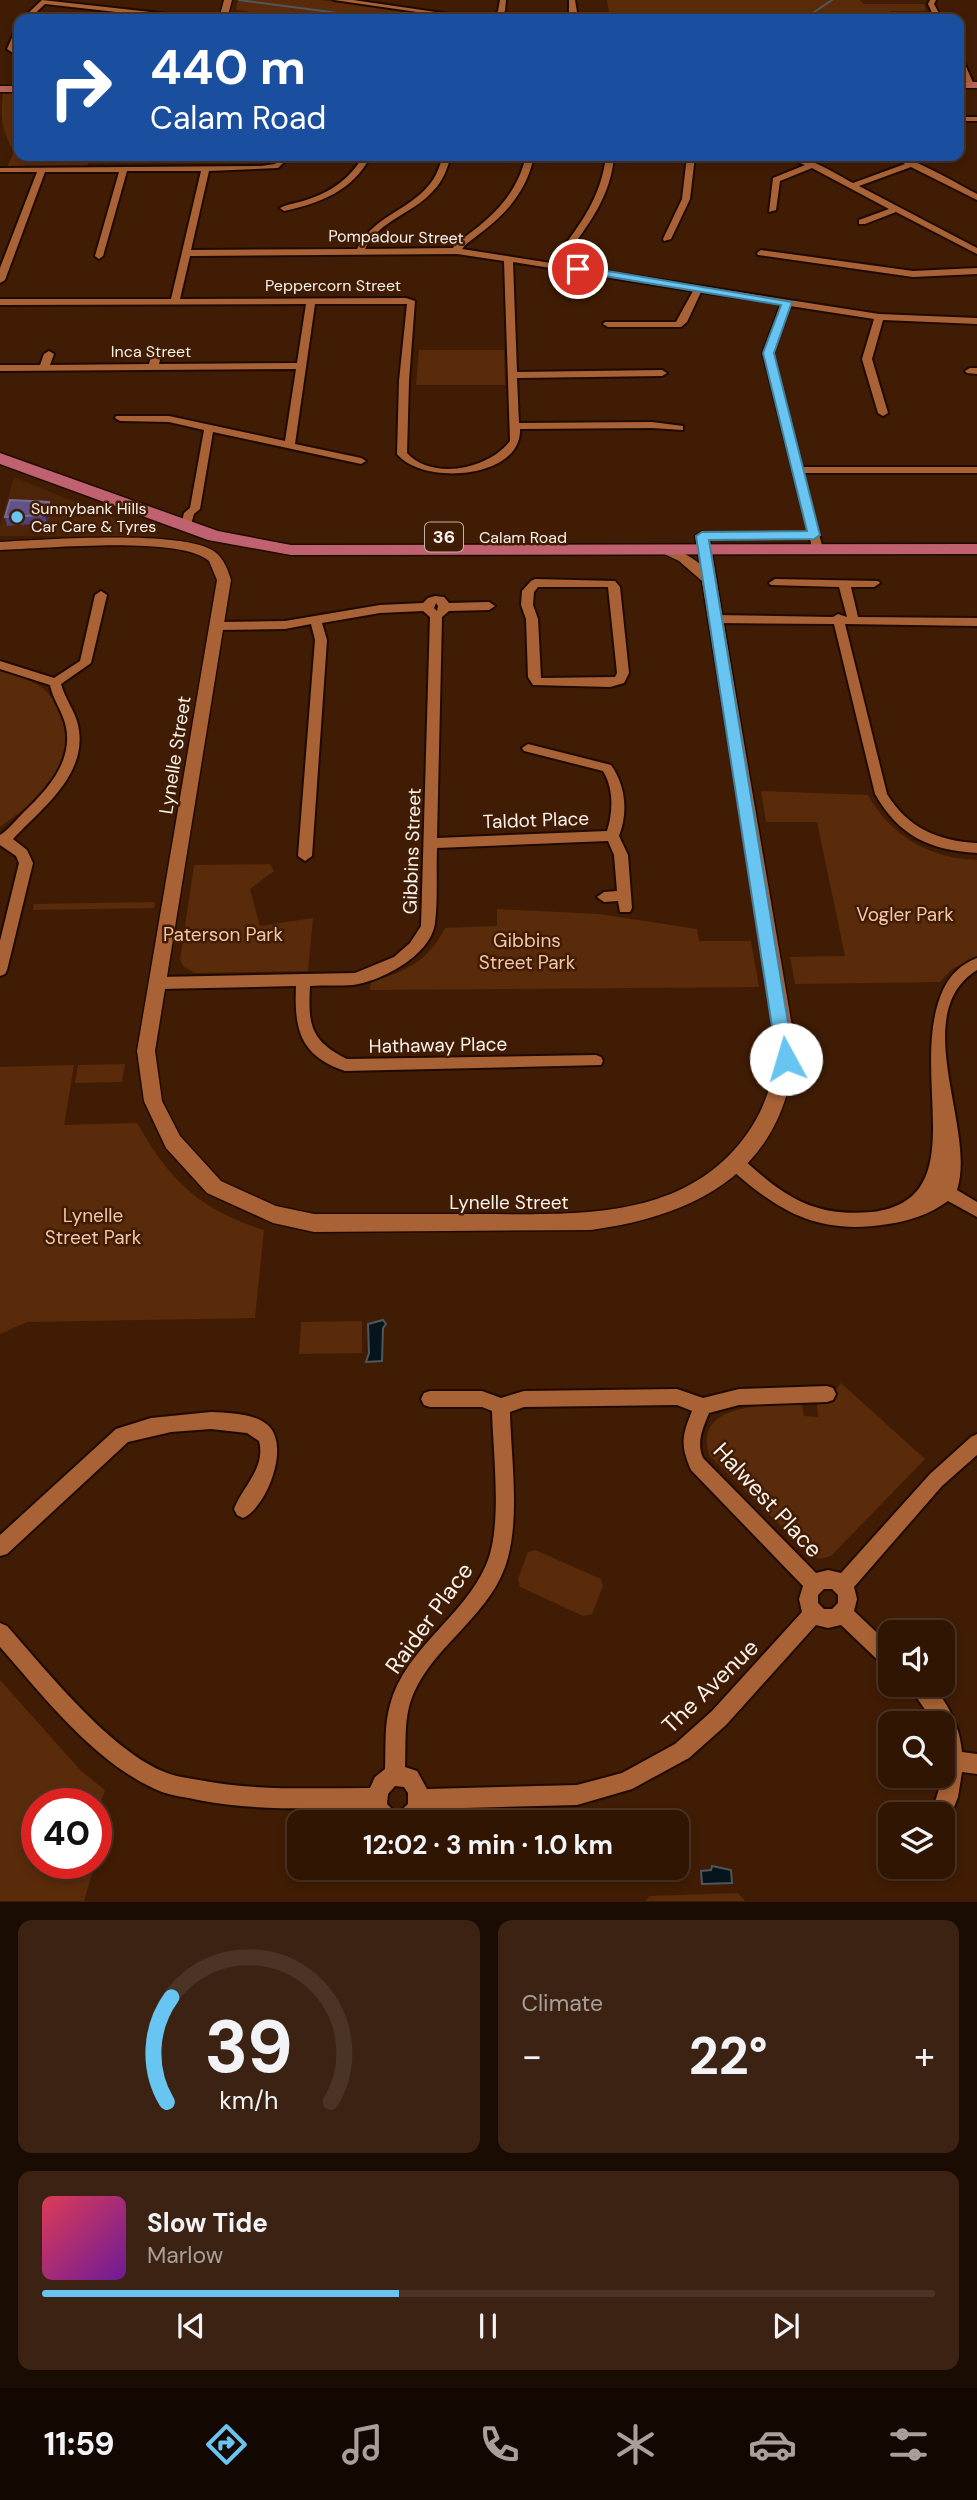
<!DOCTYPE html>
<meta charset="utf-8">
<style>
body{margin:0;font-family:"DM Sans",sans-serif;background:#3c2212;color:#f1f3f6;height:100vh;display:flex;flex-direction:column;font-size:26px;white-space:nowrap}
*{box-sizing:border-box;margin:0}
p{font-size:23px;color:#a89f9a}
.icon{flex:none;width:38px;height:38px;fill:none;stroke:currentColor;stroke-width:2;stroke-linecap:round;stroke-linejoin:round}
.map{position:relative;height:1902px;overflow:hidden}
.side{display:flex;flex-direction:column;gap:18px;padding:18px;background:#1a0c02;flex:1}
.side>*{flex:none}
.top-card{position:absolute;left:14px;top:14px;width:950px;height:147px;border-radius:14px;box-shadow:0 4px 10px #0003,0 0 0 2px #4b3425;background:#1a4fa0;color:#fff;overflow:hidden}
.fabs{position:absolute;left:878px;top:1620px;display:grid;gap:14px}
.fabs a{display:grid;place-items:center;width:77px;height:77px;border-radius:14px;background:#301503;box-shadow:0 4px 10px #0003,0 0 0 2px #4b3425;font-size:35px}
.speed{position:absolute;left:21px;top:1788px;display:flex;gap:14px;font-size:35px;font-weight:700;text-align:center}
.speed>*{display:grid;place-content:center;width:91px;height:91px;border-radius:50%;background:#301503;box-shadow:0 4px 10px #0003,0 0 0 2px #4b3425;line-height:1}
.speed .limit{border:10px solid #d22;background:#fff;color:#111}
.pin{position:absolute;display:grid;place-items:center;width:60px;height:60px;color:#fff;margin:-30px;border:4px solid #fff;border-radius:50%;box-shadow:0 2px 7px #0007}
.me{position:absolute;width:77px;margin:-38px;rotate:354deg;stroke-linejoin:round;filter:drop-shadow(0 0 5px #0008)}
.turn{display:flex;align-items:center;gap:24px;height:147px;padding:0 21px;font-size:32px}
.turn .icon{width:91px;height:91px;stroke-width:2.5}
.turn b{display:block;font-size:49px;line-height:60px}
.big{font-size:52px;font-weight:700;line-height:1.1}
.side .tile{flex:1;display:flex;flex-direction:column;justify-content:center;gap:10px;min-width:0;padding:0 24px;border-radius:14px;background:#3c2212}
.side .dial{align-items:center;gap:0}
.dial svg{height:182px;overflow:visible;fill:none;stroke:#4b3425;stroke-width:7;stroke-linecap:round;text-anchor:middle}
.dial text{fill:#f1f3f6;stroke:none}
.song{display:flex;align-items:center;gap:21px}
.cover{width:84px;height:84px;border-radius:10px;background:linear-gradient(135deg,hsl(350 70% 55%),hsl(280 70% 35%))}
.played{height:7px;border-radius:4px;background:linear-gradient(90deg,#68c4f0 40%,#4b3425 40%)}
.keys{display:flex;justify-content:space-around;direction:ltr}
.heat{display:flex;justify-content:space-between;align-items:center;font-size:38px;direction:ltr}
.side .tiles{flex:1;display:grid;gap:18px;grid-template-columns:1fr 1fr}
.tile:last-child{grid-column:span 2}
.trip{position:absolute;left:287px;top:1810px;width:402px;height:70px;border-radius:14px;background:#301503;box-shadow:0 4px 10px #0003,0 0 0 2px #4b3425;font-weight:700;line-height:70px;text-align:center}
.tabs{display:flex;height:112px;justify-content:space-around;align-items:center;background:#130801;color:#a89f9a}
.tabs .icon{width:49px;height:49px}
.tabs .selected{color:#68c4f0}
.tabs b{font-size:32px;color:#f1f3f6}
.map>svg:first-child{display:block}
.built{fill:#4c2407}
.green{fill:#592b0a}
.water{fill:#06141c;stroke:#4f575b;stroke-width:2}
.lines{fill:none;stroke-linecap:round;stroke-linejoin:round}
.stream{stroke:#4f575b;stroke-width:2}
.minor-casing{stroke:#1f0a00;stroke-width:4}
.tertiary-casing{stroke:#1f0a00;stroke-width:3}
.secondary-casing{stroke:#1f0a00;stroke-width:3}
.primary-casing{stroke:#1f0a00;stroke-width:3}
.minor{fill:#a96235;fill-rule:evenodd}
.tertiary{fill:#a96235;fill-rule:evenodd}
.secondary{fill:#b46252;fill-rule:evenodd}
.primary{fill:#bf616f;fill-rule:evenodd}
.wall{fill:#4f3f7c}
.shaded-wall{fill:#412947}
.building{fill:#615288;stroke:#796b98;stroke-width:2}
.route{fill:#68c4f0;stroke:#447f9c;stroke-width:2}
.poi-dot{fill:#68c4f0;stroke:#401c04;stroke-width:2.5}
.labels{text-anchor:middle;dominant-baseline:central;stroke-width:5;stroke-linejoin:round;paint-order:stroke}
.far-street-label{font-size:16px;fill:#faf2ed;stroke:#401c04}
.far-poi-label{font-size:16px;fill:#faf2ed;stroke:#401c04;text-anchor:start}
.shield{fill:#401c04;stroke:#c2b2a7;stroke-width:2}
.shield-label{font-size:18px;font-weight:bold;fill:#faf2ed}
.street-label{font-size:19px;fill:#faf2ed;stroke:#401c04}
.park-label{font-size:19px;fill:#f4c6ab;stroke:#401c04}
.near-street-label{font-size:23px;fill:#faf2ed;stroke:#401c04}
</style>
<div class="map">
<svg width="977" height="1902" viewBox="0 0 977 1902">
<rect width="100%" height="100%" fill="#401c04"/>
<path class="built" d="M14 477 150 532 162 536H0V525Z"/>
<g class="green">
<path d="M238 0H321L467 19H301L236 10Z"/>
<path d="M607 0H860L864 4H924L926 11H890L892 19H610Z"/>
<path d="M3 94H19V156H90L87 166H8L14 151C2 134 0 114 3 94Z"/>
<path d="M419 350H504L505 385H416Z"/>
<path d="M0 671C14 675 34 680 45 690 67 712 72 749 57 776 45 797 18 813 0 827Z"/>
<path d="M761 791 868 795C890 835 930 859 977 860V957L952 969 940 982 795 984 790 957 845 956 817 822H766Z"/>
<path d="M270 864 274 871 250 889 260 926 313 918 308 971 195 973 184 967 180 960 194 865Z"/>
<path d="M155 902 154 908 33 910 34 904Z"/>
<path d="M497 909 599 914 697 929 699 941H751L759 987 370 990 371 982C407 971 427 962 445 928L497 926Z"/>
<path d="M125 1064 122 1082 75 1083 78 1065Z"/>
<path d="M74 1065 64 1125 137 1123C170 1181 200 1210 264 1230L255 1318 27 1322 0 1334V1067Z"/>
<path d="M362 1321V1353L299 1354 301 1322Z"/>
<path d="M841 1383 925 1459 831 1556 820 1559 810 1555 710 1456C690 1402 769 1405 802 1404L804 1416 818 1417 817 1402H826Z"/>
<path d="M535 1550 601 1579 603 1586 592 1614 583 1616 520 1587 518 1579 528 1552Z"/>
<path d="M0 1680 81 1771 105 1790 98 1810 110 1813 96 1860V1804H37V1864H95L84 1901H0Z"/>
<path d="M738 1893 745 1901H646L649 1896Z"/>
</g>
<g class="water">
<path d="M383 1320 386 1324 383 1328 382 1361 366 1362 369 1353 368 1324Z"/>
<path d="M712 1866 731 1870 732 1883 702 1884 701 1871 711 1870Z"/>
</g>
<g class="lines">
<g class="stream">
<path d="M239 0 384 19"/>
<path d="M804 19 832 0"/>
</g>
<g class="minor-casing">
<g id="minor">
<path d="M42 0 187 16 223 17 227 19H179L45 4 29 19H22Z"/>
<path d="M334 0H353L484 19H466Z"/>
<path d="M500 0H506L505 11 498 19H491L498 11Z"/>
<path d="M569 0H575L577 12 572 19H565L569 12Z"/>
<path d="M930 0H936L934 4 942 19H935L928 4Z"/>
<path d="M19 29V39L15 48 19 52V57L7 49 15 31Z"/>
<path d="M959 58 963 60 975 87 968 85 959 67Z"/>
<rect x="959" y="117" width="18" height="4"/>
<path d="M282 156H290L278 168 209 171 191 250 357 249C372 217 408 211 429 185 437 176 439 167 443 156H451C447 169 443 181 433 191 413 214 379 220 365 249L453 248 455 244C489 220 516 198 526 156H534C528 186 511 209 487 228 479 235 468 241 462 249L551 263C577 229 601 200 606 156H614C611 199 584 231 559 264L879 314 977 318V324L883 320 872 359 888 413 883 416 878 413 862 359 874 319 790 306 773 353 802 467H977V473H803L823 549 821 551H813L763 353 781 304 701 292 687 322 681 327H608L603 324 605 322H676L693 291 513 262 517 372 662 370 667 373 662 376 517 378 519 423 652 422 683 426V430L652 428 520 429C522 479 423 486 397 454L399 381 407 304H315L295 444 361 458 366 461 361 464 213 432 200 509 194 514 190 528H182L181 526 184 513 190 508 204 430 169 422 120 421 115 418 116 416H169L285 441 296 369 0 371V365H40L44 354 49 351 54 354 50 365 149 364 152 352 157 349 162 352 159 364 297 363 306 304 0 305V299H171L201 171H127L103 256 99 259 95 256 119 172H45L5 280 0 283V268L37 172H0V168L261 166 275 164ZM457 254 504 261 510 441C489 469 433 481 407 453L409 381 415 301 406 298 180 299 190 256Z"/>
<path d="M363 156H371C352 191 321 203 284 211L280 208C287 204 298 203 306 200 331 192 350 179 363 156Z"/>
<path d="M687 156H695L690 199 671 239 664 241 663 239 682 199Z"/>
<path d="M784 156C808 155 832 172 853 183L905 164 891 156C912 156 956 183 977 194V200L911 167 859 186 977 248V254L896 212 865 224H859V220L889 209 812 168 780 181 776 210 769 212 773 178 805 165Z"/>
<path d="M761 250 913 271 977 268V274L913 277 758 255 757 253Z"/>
<path d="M970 368H977V374L967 373 965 371Z"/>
<path d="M535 579 615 581 620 587 629 673 624 683 610 687 533 685 528 677 526 619 521 605 522 591 531 581ZM538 587H608L617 673 615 677 541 678 538 619 533 605 534 592Z"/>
<path d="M775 579 878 581 880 583 874 587H851L858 617 977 618V626L845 624 887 794C908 828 938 841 977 843V853C929 850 899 836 875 794L834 624 716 623 710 619 716 615 833 617 838 614 847 617 839 587 771 585 769 583Z"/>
<path d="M101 591 107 595 91 663 61 684C65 699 75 711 78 725 89 774 42 808 13 839L27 850 33 863 7 970 5 974 0 976V941L19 863 16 856 0 845V835C8 830 16 820 24 812 47 790 73 762 66 727 63 712 53 700 50 685L0 669V661L54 678 80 661 95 595Z"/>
<path d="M435 596 444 597 449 603 489 602 495 606 489 610 449 611 442 617 437 838 607 831C613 812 614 789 603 771L524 751 522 748 528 744 611 765C626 786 628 813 619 836L628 855 632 908 630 912H620L618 901 604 902 597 897 604 892 617 891 614 855 608 841 437 848C436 872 438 899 435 923 431 955 382 981 353 985 339 986 324 985 310 986 308 1024 310 1041 347 1059L596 1055 601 1057 603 1061 601 1065 345 1071C300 1056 294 1029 296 986L159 989 154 987 152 983 154 979 159 977 355 973 394 957 410 943 421 926 430 617 423 611 380 613 322 623 327 640 312 856 305 861 298 856 315 640 311 624 285 629 217 630 211 626 217 622 285 621 380 605 423 603 428 598ZM436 603 438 606 437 611 434 608Z"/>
<path d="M977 958V970C907 1014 977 1129 957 1190L977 1202V1217L948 1201C930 1214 910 1221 888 1224 821 1235 781 1214 732 1170L730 1165 732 1160 738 1158 744 1160C785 1197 814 1217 872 1212 977 1199 906 1072 943 990 950 975 961 964 977 958Z"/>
<path d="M827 1386 833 1388 836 1394 833 1400 827 1402 739 1405 709 1413C703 1428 696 1442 703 1458L816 1573 828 1570 841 1573 930 1474 971 1437 977 1434V1455L942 1486 854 1587 857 1599 854 1611 891 1646V1669L884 1666 841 1625 828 1628 816 1625 726 1725 689 1758 632 1789 577 1805 428 1809 419 1822H375L368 1808C311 1808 254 1811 198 1800 186 1797 173 1796 162 1792 97 1766 45 1698 0 1647V1623L7 1626C47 1671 111 1752 167 1773 177 1777 189 1778 199 1780 255 1791 312 1788 370 1788L375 1777 385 1769C386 1748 384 1726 390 1705 405 1648 463 1618 486 1565 503 1528 493 1453 492 1411L482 1407H430L424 1405 421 1399 424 1393 430 1391H482L501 1398 524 1391 677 1389 703 1398 739 1389ZM677 1405 692 1411C682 1436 680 1444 691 1470L803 1586 799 1599 802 1612 712 1711 675 1744 622 1773 577 1785 427 1789 417 1771 405 1767C406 1746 404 1723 410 1703 426 1651 486 1620 505 1567 521 1522 511 1459 510 1412L524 1407ZM824 1589H832L838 1595V1603L832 1609H824L818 1603V1595ZM395 1786 404 1787 408 1793V1804L397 1814 387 1804 388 1794Z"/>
<path d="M211 1412C229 1413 250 1413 265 1423 293 1441 267 1508 243 1518L237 1515 234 1509C243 1486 266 1468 259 1441L247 1433 211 1429 171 1432 128 1442 7 1554 0 1556V1535L116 1429 151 1418Z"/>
<path d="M908 1685H932C948 1703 960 1727 962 1752L977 1754V1774L962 1772 958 1797 948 1822 943 1824V1815H931L943 1776V1724H935Z"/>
</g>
</g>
<g class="tertiary-casing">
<g id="tertiary">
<path d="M224 0H232L227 19H219Z"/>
<path d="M702 532 709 536 795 1044C788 1167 702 1215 591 1230L314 1232 273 1223 207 1193 166 1148 144 1101 137 1051 217 580 209 561C179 535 43 549 0 550V542C44 540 183 529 215 552 224 559 228 570 231 580L155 1051 162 1101 180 1136 221 1181 276 1206 314 1214C369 1214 424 1214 479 1214 568 1214 670 1221 734 1150 762 1119 774 1085 777 1044L702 581 679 561 654 549 661 545C676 549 688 554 700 564L695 536Z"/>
</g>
</g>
<g class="secondary-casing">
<g id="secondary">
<rect x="959" y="82" width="18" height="6"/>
<rect x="0" y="86" width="19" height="6"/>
</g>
</g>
<g class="primary-casing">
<path id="primary" d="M0 453 218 531 291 545 977 544V554L291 555 208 540 0 464Z"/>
</g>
<use href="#minor" class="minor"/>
<use href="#tertiary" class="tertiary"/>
<use href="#secondary" class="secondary"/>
<use href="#primary" class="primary"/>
</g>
<path class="wall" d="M49 502 51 511 47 523 7 526 5 517Z"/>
<path class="shaded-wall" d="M49 502 51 511 47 523 45 515Z"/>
<path class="building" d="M10 500 49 502 45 515 5 517Z"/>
<path class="route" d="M578 266 792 302 774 353 820 535 814 539 709 540 794 1059 786 1066 777 1059 696 536 702 532 807 531 763 353 781 305 574 271Z"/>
<circle class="poi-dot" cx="17" cy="517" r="7"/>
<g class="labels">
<g class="far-street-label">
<text transform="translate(396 237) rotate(1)">Pompadour Street</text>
<text x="333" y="285">Peppercorn Street</text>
<text x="151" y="351">Inca Street</text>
<text x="523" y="537">Calam Road</text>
</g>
<g class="far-poi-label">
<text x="31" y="508">Sunnybank Hills<tspan x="31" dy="18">Car Care &amp; Tyres</tspan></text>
</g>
<rect class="shield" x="425" y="522.5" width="38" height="29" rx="5"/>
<g class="shield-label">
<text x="444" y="537">36</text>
</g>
<g class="street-label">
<text transform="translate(175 755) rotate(-81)">Lynelle Street</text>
<text transform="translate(536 820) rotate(-2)">Taldot Place</text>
<text transform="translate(412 851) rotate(-88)">Gibbins Street</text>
<text transform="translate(438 1045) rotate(-1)">Hathaway Place</text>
<text x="509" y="1202">Lynelle Street</text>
</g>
<g class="park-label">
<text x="905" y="914">Vogler Park</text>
<text x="223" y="934">Paterson Park</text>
<text x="527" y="940">Gibbins<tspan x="527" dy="22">Street Park</tspan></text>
<text x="93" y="1215">Lynelle<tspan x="93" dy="22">Street Park</tspan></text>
</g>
<g class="near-street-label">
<text transform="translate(768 1500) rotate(47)">Halwest Place</text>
<text transform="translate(429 1618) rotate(-54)">Raider Place</text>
<text transform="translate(710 1686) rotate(-44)">The Avenue</text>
</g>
</g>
</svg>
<div class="fabs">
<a><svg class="icon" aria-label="sound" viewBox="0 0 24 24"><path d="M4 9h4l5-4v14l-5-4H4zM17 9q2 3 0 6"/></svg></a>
<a><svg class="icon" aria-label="search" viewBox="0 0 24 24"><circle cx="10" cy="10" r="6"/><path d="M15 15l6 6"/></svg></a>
<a><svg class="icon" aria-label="layers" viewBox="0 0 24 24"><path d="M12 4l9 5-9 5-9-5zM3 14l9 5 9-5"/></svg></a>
</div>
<div class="speed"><div class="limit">40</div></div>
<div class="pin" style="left:578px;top:269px;background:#d93025"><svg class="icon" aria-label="arrive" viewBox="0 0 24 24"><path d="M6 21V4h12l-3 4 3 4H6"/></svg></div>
<svg class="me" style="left:786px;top:1059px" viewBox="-20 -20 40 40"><circle r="19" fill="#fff"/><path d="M0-13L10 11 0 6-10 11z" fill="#68c4f0"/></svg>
<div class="trip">12:02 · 3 min · 1.0 km</div>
<div class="top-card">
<div class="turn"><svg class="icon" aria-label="right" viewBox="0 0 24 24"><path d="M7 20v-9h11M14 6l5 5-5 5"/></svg><div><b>440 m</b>Calam Road</div></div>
</div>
</div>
<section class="side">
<div class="tiles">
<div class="tile dial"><svg viewBox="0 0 100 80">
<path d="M14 69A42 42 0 1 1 86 69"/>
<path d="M14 69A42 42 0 0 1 16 23" stroke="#68c4f0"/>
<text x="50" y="56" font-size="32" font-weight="700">39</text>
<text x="50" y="72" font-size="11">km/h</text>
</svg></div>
<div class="tile"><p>Climate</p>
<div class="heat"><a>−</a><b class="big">22°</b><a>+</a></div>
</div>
<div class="tile">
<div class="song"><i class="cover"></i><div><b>Slow Tide</b><p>Marlow</p></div></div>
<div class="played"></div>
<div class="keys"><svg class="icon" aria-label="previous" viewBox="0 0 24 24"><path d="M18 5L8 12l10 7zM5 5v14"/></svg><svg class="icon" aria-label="pause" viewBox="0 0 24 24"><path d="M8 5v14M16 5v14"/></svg><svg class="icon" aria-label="next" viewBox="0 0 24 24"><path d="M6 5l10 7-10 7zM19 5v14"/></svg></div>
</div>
</div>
</section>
<nav class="tabs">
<b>11:59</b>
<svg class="icon selected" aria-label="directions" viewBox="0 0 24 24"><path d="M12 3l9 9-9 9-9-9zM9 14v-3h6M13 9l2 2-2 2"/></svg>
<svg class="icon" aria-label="music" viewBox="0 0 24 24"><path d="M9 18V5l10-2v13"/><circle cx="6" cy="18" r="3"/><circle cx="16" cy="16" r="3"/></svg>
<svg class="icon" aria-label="phone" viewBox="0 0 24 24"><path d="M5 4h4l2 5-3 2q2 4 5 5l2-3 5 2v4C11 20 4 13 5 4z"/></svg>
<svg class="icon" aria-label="climate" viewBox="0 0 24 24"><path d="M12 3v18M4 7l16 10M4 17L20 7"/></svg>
<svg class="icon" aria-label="car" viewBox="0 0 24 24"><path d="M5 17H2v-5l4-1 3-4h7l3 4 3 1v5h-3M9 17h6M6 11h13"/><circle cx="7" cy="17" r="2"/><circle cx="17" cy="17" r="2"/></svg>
<svg class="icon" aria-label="filters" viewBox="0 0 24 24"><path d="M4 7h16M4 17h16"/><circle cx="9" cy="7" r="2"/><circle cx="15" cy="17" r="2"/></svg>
</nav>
